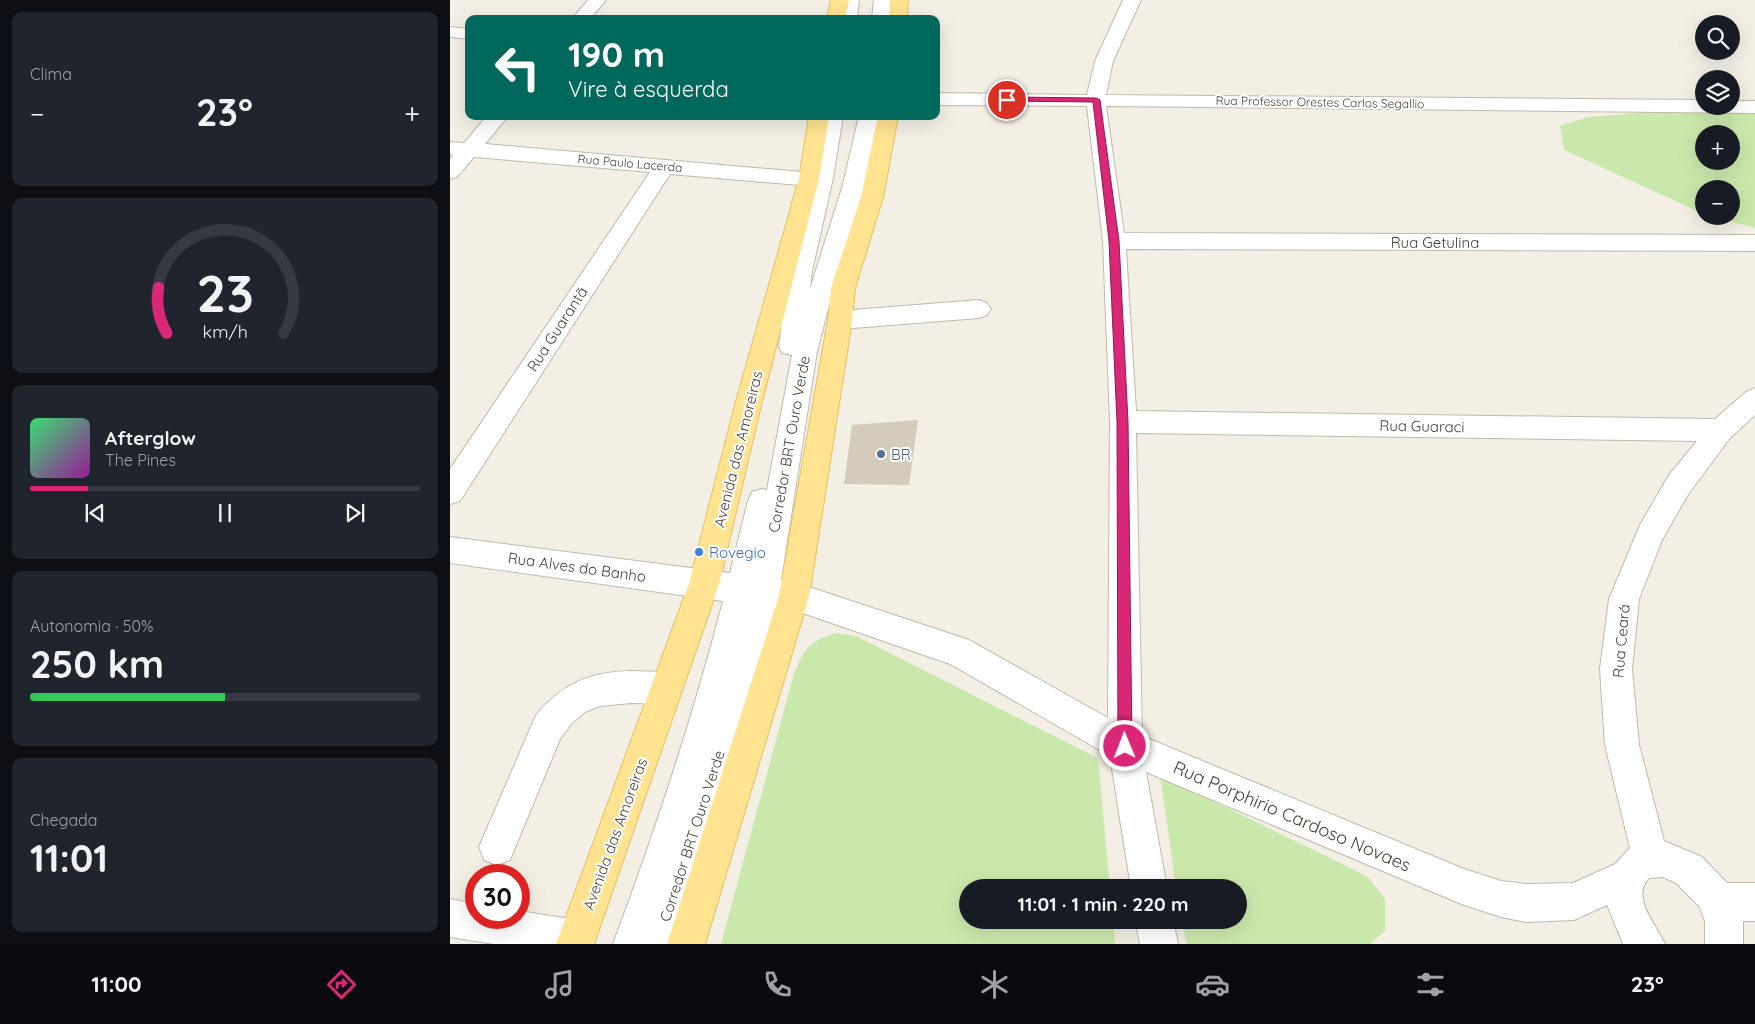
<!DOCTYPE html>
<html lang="pt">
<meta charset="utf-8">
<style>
body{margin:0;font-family:Quicksand,sans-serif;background:#20242c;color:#f1f3f6;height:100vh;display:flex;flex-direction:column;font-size:19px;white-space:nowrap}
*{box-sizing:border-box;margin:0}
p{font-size:16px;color:#9ea1a6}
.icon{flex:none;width:28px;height:28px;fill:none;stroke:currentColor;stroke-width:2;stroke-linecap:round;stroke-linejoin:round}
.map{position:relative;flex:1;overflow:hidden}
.panel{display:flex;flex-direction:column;gap:12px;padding:12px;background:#0d0f14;width:450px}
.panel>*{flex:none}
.guide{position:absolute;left:15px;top:15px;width:475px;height:105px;border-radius:10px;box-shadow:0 5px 20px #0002;background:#00695c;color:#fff;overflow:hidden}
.fabs{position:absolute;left:1245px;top:15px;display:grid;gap:10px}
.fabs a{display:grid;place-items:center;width:45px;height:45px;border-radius:50%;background:#171b24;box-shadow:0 5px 20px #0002;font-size:25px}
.speed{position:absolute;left:15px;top:864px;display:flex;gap:10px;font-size:25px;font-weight:700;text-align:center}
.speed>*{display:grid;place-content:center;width:65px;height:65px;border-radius:50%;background:#171b24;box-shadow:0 5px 20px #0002;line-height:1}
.speed .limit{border:8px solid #d22;background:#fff;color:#111}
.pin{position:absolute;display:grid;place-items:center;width:42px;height:42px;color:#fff;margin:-21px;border:2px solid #fff;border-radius:50%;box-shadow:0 1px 5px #0007}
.me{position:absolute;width:55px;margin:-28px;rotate:359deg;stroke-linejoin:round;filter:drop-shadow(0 0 4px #0008)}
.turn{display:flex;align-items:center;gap:18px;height:105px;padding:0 20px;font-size:22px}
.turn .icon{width:65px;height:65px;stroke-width:2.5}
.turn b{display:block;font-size:35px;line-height:42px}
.big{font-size:38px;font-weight:700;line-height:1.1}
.panel .card{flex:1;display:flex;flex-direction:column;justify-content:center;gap:8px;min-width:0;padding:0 18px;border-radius:10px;background:#20242c}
.panel .dial{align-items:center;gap:0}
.dial svg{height:130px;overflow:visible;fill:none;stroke:#363941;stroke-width:7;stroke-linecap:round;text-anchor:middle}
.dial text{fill:#f1f3f6;stroke:none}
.song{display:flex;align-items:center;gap:15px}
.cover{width:60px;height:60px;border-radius:8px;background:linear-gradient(135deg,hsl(140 70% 55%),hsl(300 70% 35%))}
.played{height:5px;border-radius:2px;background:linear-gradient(90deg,#db2777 15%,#363941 15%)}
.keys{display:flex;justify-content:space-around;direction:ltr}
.heat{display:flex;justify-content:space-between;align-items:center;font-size:28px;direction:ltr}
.charge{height:8px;border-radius:4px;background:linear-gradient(90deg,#34c759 50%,#363941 0)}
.trip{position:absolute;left:509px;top:879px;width:288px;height:50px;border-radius:25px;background:#171b24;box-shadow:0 5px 20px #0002;font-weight:700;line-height:50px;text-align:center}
.tab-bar{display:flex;height:80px;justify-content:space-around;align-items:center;background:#090b0e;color:#9ea1a6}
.tab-bar .icon{width:35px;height:35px}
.tab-bar .on{color:#db2777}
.tab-bar b{font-size:22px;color:#f1f3f6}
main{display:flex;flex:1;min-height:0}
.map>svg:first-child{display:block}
.green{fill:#cbe8ac;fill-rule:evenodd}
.building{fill:#d5cbba}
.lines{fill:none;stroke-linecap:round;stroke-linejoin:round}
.minor-casing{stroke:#c1baaa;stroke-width:2}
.major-casing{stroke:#e6c15f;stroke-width:2}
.minor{fill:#fff;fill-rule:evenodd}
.major{fill:#ffe391;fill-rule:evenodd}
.route{fill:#db2777;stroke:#8e194d}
.service-dot{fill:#5c6f8a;stroke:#fff;stroke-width:2}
.shop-dot{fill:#3f7fe0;stroke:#fff;stroke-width:2}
.labels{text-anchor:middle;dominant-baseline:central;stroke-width:4;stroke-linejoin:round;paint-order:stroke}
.far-street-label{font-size:12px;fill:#453f34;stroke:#fff}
.street-label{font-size:15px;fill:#453f34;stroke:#fff}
.service-label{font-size:15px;fill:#4e5e75;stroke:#fff;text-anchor:start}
.shop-label{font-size:15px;fill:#366cbe;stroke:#fff;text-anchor:start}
.near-street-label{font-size:18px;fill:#453f34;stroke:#fff}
</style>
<main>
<section class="panel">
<div class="card"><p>Clima</p>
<div class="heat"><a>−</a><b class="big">23°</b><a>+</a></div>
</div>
<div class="card dial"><svg viewBox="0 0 100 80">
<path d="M14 69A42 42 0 1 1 86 69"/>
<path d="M14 69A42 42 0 0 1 9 41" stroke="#db2777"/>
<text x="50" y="56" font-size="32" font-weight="700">23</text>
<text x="50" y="72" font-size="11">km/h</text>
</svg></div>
<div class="card">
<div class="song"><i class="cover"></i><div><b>Afterglow</b><p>The Pines</p></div></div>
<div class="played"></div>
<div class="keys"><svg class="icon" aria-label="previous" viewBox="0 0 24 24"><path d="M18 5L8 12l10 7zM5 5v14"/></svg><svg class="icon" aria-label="pause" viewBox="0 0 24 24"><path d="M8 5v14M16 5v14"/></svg><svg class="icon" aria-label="next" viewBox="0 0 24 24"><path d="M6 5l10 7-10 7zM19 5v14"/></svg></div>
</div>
<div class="card"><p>Autonomia · 50%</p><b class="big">250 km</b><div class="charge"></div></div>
<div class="card"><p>Chegada</p><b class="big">11:01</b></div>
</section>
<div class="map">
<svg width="1305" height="944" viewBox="0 0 1305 944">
<rect width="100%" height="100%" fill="#f3efe5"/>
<g class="green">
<path d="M1305 104V228L1262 216H1281V189H1254V214L1114 150 1110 126 1138 117ZM1254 134H1281V161H1254Z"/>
<path d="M386 633 406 636 648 758 660 887 518 888V920H663L665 944H271L343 677C353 651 358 641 386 633Z"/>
<path d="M710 775 917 876 935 899V931L920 944H737L732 920H788V888L726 887Z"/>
</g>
<path class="building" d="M468 420 459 485 394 484 402 425Z"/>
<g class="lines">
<g class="minor-casing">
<g id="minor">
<path d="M138 0H156L140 19H122Z"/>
<path d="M391 0H409L407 19H389Z"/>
<path d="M424 0H442L440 19H422Z"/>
<path d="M673 0H691L663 61 656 95 1254 100V106H1281V101H1305V113L656 106 674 233 1305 235V251L676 249 686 411 1265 419 1296 392 1305 388V415L1280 438 1239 493 1212 540 1189 599 1182 669 1189 745 1214 841 1252 857 1277 883H1305V921H1293V944H1255V921L1249 906 1226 883 1213 877 1199 878C1180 898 1207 925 1215 944H1173L1157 905 1124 920 1076 922 1051 917 1014 905 696 772 717 888H681L660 756 500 664 344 610 325 608 252 868 226 944H163C205 832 243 717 273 601L0 563V537L280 573 298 501 302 492 312 489 317 490 342 355 332 353 329 346 338 271 361 186 220 174 10 501 0 504V469L200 172 24 157 7 177 0 179V159L3 155 0 154V142L14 143 37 116H58L35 144 363 173 373 116H393L383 178 362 271 360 289 392 188 409 116H429L414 188 388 271 367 351 331 580 344 582 519 640 658 718 660 422 653 241 637 106 486 105V93L637 95 645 61ZM686 433 1247 441 1219 475 1190 525 1159 599 1150 669 1155 745 1180 848 1165 864 1123 883 1076 884 1051 881 1014 869 692 736Z"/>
<path d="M0 27 19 29V39L0 37Z"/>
<path d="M529 300 537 303 541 309 537 315 529 318 390 329 381 326 378 320 381 314 390 311Z"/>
<path d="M181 671 217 672 228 677 233 688 228 699 217 704 181 703 150 706 135 712 122 723 110 739 60 860 47 865 34 860 29 847 86 715C113 683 139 672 181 671Z"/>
<path d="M0 899 26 904V918H69V911L127 920 140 926 146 939 144 944H44L0 937Z"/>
<path d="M685 920H723L728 944H690Z"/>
</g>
</g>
<g class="major-casing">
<g id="major">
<path d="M381 0H399L395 19H377Z"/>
<path d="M440 0H458L457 19H439Z"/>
<path d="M359 116H379L369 179 311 405 269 584 144 944H106L239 584 285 405 349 179Z"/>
<path d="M428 116H448L433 197 405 288 402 320 359 596 255 944H217L329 596 378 320 381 288 411 197Z"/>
</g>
</g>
<use href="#minor" class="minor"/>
<use href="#major" class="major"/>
</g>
<path class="route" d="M557 97 646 98 650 100 669 241 678 422 682 746 680 751 675 753 670 751 668 746 667 422 659 241 643 102 555 101 553 100Z"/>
<circle class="service-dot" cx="431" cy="454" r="5"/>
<circle class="shop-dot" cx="249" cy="552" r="5"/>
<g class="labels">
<g class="far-street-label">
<text transform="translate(870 102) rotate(1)">Rua Professor Orestes Carlos Segallio</text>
<text transform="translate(180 163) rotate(5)">Rua Paulo Lacerda</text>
</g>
<g class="street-label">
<text x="985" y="242">Rua Getulina</text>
<text transform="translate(107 329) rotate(-57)">Rua Guarantã</text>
<text transform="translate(972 426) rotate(1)">Rua Guaraci</text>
<text transform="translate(339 444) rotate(-80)">Corredor BRT Ouro Verde</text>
<text transform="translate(288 449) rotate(-76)">Avenida das Amoreiras</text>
<text transform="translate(127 567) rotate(8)">Rua Alves do Banho</text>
<text transform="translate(1171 641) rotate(-85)">Rua Ceará</text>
<text transform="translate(165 834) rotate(-70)">Avenida das Amoreiras</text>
<text transform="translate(242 836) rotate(-72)">Corredor BRT Ouro Verde</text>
</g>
<g class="service-label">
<text x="441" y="454">BR</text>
</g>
<g class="shop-label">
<text x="259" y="552">Rovegio</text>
</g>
<g class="near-street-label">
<text transform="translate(842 816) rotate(23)">Rua Porphirio Cardoso Novaes</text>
</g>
</g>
</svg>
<div class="fabs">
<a><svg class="icon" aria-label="search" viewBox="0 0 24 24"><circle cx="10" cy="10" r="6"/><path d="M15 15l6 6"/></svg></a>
<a><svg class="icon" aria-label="layers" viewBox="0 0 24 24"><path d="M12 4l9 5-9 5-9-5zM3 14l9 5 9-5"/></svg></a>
<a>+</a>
<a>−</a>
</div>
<div class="speed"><div class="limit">30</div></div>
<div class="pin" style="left:557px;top:100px;background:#d93025"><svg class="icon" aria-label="arrive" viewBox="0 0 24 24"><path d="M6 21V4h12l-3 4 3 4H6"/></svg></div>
<svg class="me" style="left:675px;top:746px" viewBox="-20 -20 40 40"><circle r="17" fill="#db2777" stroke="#fff" stroke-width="3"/><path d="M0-11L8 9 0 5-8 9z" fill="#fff"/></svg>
<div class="trip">11:01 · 1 min · 220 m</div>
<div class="guide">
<div class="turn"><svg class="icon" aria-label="left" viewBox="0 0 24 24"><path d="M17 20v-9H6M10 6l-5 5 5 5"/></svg><div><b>190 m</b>Vire à esquerda</div></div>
</div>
</div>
</main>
<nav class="tab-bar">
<b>11:00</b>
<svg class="icon on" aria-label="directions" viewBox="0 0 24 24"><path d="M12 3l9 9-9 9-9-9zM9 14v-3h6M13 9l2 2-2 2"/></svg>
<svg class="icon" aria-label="music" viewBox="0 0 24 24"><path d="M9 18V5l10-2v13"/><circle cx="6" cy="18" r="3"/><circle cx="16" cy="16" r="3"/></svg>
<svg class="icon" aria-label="phone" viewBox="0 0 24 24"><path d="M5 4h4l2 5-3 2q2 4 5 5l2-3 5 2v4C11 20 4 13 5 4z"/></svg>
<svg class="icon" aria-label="climate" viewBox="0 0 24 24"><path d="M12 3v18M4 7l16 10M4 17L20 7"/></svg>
<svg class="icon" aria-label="car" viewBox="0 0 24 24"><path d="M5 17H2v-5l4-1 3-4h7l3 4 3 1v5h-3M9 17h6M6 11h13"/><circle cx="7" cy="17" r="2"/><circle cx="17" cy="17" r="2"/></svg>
<svg class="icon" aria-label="filters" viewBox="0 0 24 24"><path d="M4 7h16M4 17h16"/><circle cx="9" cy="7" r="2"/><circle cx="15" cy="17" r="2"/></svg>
<b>23°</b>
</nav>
